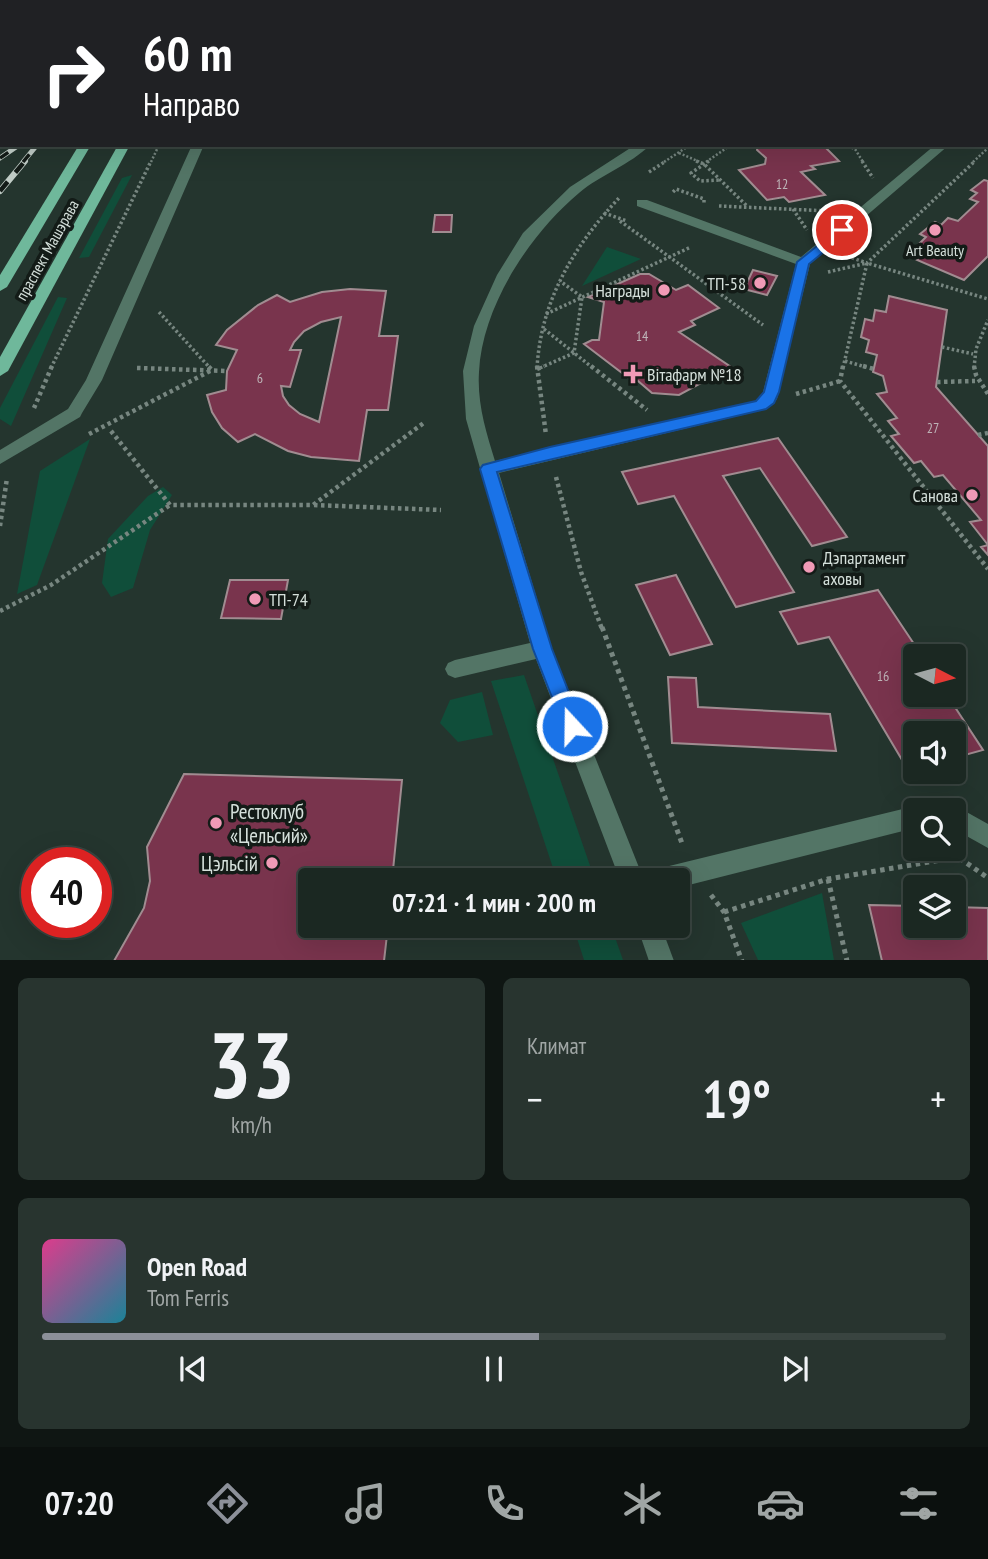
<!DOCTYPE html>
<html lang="ru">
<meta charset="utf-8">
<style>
body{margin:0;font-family:"PT Sans Narrow",sans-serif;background:#28342f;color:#f1f3f6;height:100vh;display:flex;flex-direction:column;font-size:26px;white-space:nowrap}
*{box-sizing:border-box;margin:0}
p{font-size:23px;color:#a0a6a5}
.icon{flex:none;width:38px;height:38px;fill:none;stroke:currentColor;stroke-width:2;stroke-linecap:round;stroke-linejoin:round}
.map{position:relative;height:960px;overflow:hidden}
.side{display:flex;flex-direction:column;gap:18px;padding:18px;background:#0f1613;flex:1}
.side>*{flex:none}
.guide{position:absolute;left:0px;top:0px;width:989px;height:147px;box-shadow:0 7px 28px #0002,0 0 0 2px #394440;background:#202124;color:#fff;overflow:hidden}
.needle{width:46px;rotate:96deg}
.buttons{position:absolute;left:903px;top:644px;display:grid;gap:14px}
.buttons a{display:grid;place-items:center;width:63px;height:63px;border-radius:7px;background:#1b2822;box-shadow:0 7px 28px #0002,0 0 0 2px #394440;font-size:35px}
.speed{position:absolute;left:21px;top:847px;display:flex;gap:14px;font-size:35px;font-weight:700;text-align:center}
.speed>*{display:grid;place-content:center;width:91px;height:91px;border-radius:50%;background:#1b2822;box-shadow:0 7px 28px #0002,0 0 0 2px #394440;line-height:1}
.speed .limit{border:10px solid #d22;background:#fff;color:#111}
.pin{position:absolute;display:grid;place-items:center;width:60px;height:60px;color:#fff;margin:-30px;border:4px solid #fff;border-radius:50%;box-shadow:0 2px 7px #0007}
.me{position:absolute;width:77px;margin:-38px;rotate:339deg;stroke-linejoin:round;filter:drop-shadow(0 0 5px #0008)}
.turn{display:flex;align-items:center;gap:24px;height:147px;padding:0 28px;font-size:32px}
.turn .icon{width:91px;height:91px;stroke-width:2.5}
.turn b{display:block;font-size:49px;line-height:60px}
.big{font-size:52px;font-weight:600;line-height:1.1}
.side .card{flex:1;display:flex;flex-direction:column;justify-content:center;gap:10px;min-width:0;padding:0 24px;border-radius:10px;background:#28342f}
.side .dial{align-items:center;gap:0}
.dial b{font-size:91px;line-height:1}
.song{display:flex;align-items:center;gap:21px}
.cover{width:84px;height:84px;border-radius:10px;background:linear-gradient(135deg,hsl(330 70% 55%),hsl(190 70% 35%))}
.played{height:7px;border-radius:4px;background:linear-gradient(90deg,#8c9099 55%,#394440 55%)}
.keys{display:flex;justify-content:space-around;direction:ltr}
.heat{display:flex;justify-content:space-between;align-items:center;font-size:38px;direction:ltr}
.side .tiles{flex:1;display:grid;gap:18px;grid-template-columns:1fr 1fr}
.card:last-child{grid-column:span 2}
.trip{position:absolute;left:298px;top:868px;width:392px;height:70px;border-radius:7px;background:#1b2822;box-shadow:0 7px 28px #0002,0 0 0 2px #394440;font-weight:600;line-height:70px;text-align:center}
.tabs{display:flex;height:112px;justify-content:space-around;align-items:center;background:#0b100e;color:#a0a6a5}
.tabs .icon{width:49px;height:49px}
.tabs .selected{color:#8c9099}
.tabs b{font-size:32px;color:#f1f3f6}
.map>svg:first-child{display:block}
.green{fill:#104e3a}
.building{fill:#79344d;stroke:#a18c91;stroke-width:2;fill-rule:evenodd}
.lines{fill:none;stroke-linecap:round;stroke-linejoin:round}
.path-far3{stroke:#778680;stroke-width:2.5;stroke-dasharray:2 2;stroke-linecap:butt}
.path-far2{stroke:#778680;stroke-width:3.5;stroke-dasharray:2.5 2.5;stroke-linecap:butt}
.path-far1{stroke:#778680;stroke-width:4.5;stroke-dasharray:3.5 3.5;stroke-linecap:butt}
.path{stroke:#778680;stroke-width:5;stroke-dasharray:4.5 4.5;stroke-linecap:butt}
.minor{fill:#537566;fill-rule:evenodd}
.major{fill:#6fb89b;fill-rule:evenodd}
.rail-far1-casing{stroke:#c1cdc7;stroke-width:5}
.rail-casing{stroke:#c1cdc7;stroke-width:6}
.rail-far1{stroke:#131b17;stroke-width:3.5;stroke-dasharray:10;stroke-linecap:butt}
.rail{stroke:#131b17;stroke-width:4.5;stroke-dasharray:12;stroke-linecap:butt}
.route{fill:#1a73e8;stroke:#114b97;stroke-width:2}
.poi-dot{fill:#f09ab6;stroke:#131b17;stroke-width:2.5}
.labels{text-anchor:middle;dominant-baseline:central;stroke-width:7;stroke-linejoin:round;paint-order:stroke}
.number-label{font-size:14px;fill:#beb5b8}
.far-street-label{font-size:16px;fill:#d5e0db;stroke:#131b17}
.far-poi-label{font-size:16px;fill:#d5e0db;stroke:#131b17}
.poi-label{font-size:18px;fill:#d5e0db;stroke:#131b17;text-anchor:end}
.near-poi-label{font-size:21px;fill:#d5e0db;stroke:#131b17;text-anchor:start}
</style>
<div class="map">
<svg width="988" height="961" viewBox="0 0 988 961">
<rect width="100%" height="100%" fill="#24352e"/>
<g class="green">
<path d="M132 175 89 257 79 258 122 178Z"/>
<path d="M607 247 641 259 582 286Z"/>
<path d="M58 297 67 298 11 426 0 419V408Z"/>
<path d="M90 439 37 585 17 594 40 471Z"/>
<path d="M163 487 172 495 150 530 133 588 111 597 102 583 108 539 148 496Z"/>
<path d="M524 675 595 880H557L491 681Z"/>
<path d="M482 692 493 735 458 742 440 723 450 700Z"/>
<path d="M822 893 834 960H758L741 923Z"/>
<path d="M573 926H611L623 960H584Z"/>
</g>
<g class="building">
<path d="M58 0H136L56 2Z"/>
<path d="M672 0H763L779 2H672Z"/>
<path d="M823 145 839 161 811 166 815 169 801 172 825 195 789 202 784 197 767 200 739 170 765 164 766 158 757 150 758 146Z"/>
<path d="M984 180 988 181V256L964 280 917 260 929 248 919 244 926 237 920 234 935 222 941 225 948 218 958 221 978 202 970 199 977 193 971 190Z"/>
<path d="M435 215H452L451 232H433Z"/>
<path d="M753 270 777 276 767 295 744 289Z"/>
<path d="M640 274H649L676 290 688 285 719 308 691 321 695 325 679 332 731 367 679 395 652 393 638 381 630 379 584 344 592 340H599L604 302 588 297Z"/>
<path d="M350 289 386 291 379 336H398L388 410H367L359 461 311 457 288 451 255 434 238 442 222 428 212 412 207 395 226 390 227 371 237 350 216 345 227 330 258 305 277 295 290 302 322 292ZM341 317 319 422 300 414 289 405 283 396 281 386 290 387 301 350H290L294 342 304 331 321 322Z"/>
<path d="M889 296 947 310 936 387 988 446V555L981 547 988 545 970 522 981 520 943 475 934 477 921 461 914 463 891 436 899 434 888 421 897 418 877 394 887 392 883 376 873 372 877 355 866 352 869 340 861 337 865 319 873 321 875 310 886 312Z"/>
<path d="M778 438 847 537 812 546 760 468 723 476 794 592 736 607 674 496 638 504 622 472Z"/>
<path d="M676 575 712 644 670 655 636 585Z"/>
<path d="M230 580H288L281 619 221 618Z"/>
<path d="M878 590 922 656H915V695H947L983 750 954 758V733H915V768L908 770 829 637 798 644 780 612Z"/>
<path d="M668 677 696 678 698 707 830 714 836 751 672 743Z"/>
<path d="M184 774 402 780 392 880H310V926H388L384 961H114L144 908 150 881 147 847Z"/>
<path d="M869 905 915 906V926H954V907L988 908V961H882Z"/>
</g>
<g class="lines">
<g class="path-far3">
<path d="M956 0 962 2"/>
<path d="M844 145 855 149 863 162"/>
<path d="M679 153 700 162"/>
<path d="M151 162 159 145"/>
<path d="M664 162 690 145"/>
<path d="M706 162 731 145"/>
<path d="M973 162 988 148"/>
</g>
<g class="path-far2">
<path d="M696 161 704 164 748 207"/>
<path d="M709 161 691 173 700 181 721 180"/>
<path d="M862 161 873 178"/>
<path d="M649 172 666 161"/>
<path d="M673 192 676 189 704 199V203"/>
<path d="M719 206 829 211"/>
<path d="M793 209 807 230"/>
<path d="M604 213 627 221"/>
<path d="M620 221 763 325"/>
<path d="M847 256 867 263 975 161"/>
<path d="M828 272 867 263"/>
<path d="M159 312 210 368"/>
<path d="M546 314 691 247"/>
<path d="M544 329 593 368"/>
<path d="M942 347 973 354"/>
<path d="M845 361 869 368"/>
<path d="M51 368 151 161"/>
<path d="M537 368C541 300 574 246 619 198"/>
<path d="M540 368 574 353 582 297 560 281"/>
<path d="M843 368 867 263 988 299"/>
<path d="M974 368 976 349 988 320"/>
</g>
<g class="path-far1">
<path d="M537 366 546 435"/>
<path d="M591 366 647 410"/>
<path d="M843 366 840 381 988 569"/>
<path d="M863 366 874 369"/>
<path d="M974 366 976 375 988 394"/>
<path d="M137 368 227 371"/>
<path d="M537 369 544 366"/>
<path d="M937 382 975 381"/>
<path d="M796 394 840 381"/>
<path d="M34 408 52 366"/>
<path d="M111 431 170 505H313L425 422"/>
<path d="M89 434 212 370 208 366"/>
<path d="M978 435 988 433"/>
<path d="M556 477 581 572 602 629"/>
<path d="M314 505 441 510"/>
<path d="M0 526 7 478"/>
<path d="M0 611 51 585 170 505"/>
</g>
<g class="path">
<path d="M602 627 683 846"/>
<path d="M828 879 847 961"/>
<path d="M711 895 724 912 742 961"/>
<path d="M724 912 828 879 958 857 988 878"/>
</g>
<g class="minor">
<path d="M13 0H23L12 2Z"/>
<path d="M36 0H46L35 2Z"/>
<path d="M291 0H301L289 2Z"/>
<path d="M876 0H887L874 2Z"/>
<path d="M916 0H929L931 2H917Z"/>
<rect x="0" y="15" width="2" height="6"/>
<rect x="987" y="17" width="1" height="7"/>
<path d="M0 27H2L0 34Z"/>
<rect x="0" y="90" width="2" height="6"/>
<path d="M988 104V111H987V104Z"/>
<path d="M192 145H204L102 380 82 413 80 417 0 464V450L68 409 86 380Z"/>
<path d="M635 145H650C630 165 600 175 579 193 530 234 482 306 479 372 477 403 486 432 495 461L756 401 762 396 796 264 637 206V200H647L801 257 935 145H949L810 264 777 399 767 409 499 473 552 649 644 880H620L536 659 455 678 448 675 445 669 448 663 455 660 530 643 466 419 463 371 474 326 497 275 523 233 570 187Z"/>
<path d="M954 805 988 824V848L954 829V810H945Z"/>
<path d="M915 806 924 810H915V828L677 888V880H649L653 872 661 868Z"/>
<path d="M637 926H661L674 961H649Z"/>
</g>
<g class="major">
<path d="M168 0H178L167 2Z"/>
<path d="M199 0H209L198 2Z"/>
<path d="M79 145H91L7 287 0 291V275Z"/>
<path d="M118 145H130L8 371 0 376V357Z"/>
</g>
<g class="rail-far1-casing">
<g id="rail-far1">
<path d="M199 2 202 0"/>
<path d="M0 158 19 145"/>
<path d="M23 162 37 145"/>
</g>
</g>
<g class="rail-casing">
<path id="rail" d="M0 191 25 161"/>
</g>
<use href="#rail-far1" class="rail-far1"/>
<use href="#rail" class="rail"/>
</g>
<path class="route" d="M842 226 848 230 847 233 809 264 779 392 774 403 766 409 497 472 552 649 582 726 579 733 572 735 566 733 533 649 480 469 483 465 550 447 756 401 764 392 797 262Z"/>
<g class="poi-dot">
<circle cx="935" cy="230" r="7"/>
<circle cx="760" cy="283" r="7"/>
<circle cx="664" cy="290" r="7"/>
<path d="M629.5 363.5h7v7h7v7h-7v7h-7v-7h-7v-7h7z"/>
<circle cx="972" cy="495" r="7"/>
<circle cx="809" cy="567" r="7"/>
<circle cx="255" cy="599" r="7"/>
<circle cx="216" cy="823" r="7"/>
<circle cx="272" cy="863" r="7"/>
</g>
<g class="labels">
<g class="number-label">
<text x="782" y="184">12</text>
<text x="642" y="336">14</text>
<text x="260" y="378">6</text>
<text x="933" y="428">27</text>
<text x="883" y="676">16</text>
</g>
<g class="far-street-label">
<text transform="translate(47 250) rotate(-61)">праспект Машэрава</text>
</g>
<g class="far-poi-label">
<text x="935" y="250">Art Beauty</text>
</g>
<g class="poi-label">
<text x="746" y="283">ТП-58</text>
<text x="650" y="290">Награды</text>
<text x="647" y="374" text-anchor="start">Вітафарм №18</text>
<text x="958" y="495">Санова</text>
<text x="823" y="557" text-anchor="start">Дэпартамент<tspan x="823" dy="21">аховы</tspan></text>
<text x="269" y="599" text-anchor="start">ТП-74</text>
</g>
<g class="near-poi-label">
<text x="230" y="811">Рестоклуб<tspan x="230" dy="24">«Цельсий»</tspan></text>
<text x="258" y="863" text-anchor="end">Цэльсій</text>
</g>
</g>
</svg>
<div class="buttons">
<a><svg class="needle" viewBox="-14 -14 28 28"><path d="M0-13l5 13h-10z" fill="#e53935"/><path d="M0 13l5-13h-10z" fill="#a0a6a5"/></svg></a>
<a><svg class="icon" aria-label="sound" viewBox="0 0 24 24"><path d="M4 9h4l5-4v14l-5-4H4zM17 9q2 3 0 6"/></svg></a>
<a><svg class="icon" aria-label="search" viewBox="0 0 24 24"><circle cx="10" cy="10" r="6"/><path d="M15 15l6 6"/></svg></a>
<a><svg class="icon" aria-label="layers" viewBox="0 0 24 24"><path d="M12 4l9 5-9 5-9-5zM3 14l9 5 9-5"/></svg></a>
</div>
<div class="speed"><div class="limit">40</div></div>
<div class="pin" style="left:842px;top:230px;background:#d93025"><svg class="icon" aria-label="arrive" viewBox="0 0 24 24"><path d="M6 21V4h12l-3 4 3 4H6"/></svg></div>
<svg class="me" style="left:572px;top:726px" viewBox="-20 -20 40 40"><circle r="17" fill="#1a73e8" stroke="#fff" stroke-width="3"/><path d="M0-11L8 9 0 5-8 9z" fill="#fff"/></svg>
<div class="trip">07:21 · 1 мин · 200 m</div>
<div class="guide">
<div class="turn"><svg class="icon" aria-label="right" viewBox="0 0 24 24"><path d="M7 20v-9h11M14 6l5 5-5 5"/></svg><div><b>60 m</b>Направо</div></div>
</div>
</div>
<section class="side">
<div class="tiles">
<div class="card dial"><b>33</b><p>km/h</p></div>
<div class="card"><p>Климат</p>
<div class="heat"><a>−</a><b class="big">19°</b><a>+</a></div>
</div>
<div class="card">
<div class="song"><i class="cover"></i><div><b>Open Road</b><p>Tom Ferris</p></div></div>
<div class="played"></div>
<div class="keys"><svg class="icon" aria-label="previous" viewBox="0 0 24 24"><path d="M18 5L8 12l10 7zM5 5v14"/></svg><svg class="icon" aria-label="pause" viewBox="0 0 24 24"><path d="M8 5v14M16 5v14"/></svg><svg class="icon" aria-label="next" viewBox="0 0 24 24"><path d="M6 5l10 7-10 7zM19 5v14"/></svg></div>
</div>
</div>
</section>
<nav class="tabs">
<b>07:20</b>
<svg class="icon selected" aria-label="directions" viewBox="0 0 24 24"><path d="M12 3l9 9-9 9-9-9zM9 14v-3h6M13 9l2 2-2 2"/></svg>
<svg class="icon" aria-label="music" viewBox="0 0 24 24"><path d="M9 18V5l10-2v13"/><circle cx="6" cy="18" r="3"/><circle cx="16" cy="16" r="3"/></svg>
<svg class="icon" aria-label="phone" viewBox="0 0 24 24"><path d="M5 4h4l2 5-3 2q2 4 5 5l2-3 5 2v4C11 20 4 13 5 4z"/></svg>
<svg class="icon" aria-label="climate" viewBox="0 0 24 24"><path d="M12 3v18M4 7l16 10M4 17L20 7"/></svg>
<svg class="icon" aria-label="car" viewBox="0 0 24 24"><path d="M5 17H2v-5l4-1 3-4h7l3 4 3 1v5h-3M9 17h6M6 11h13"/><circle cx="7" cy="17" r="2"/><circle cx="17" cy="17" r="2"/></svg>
<svg class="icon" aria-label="filters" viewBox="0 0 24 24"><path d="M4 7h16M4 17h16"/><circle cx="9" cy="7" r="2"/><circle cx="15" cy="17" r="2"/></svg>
</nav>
